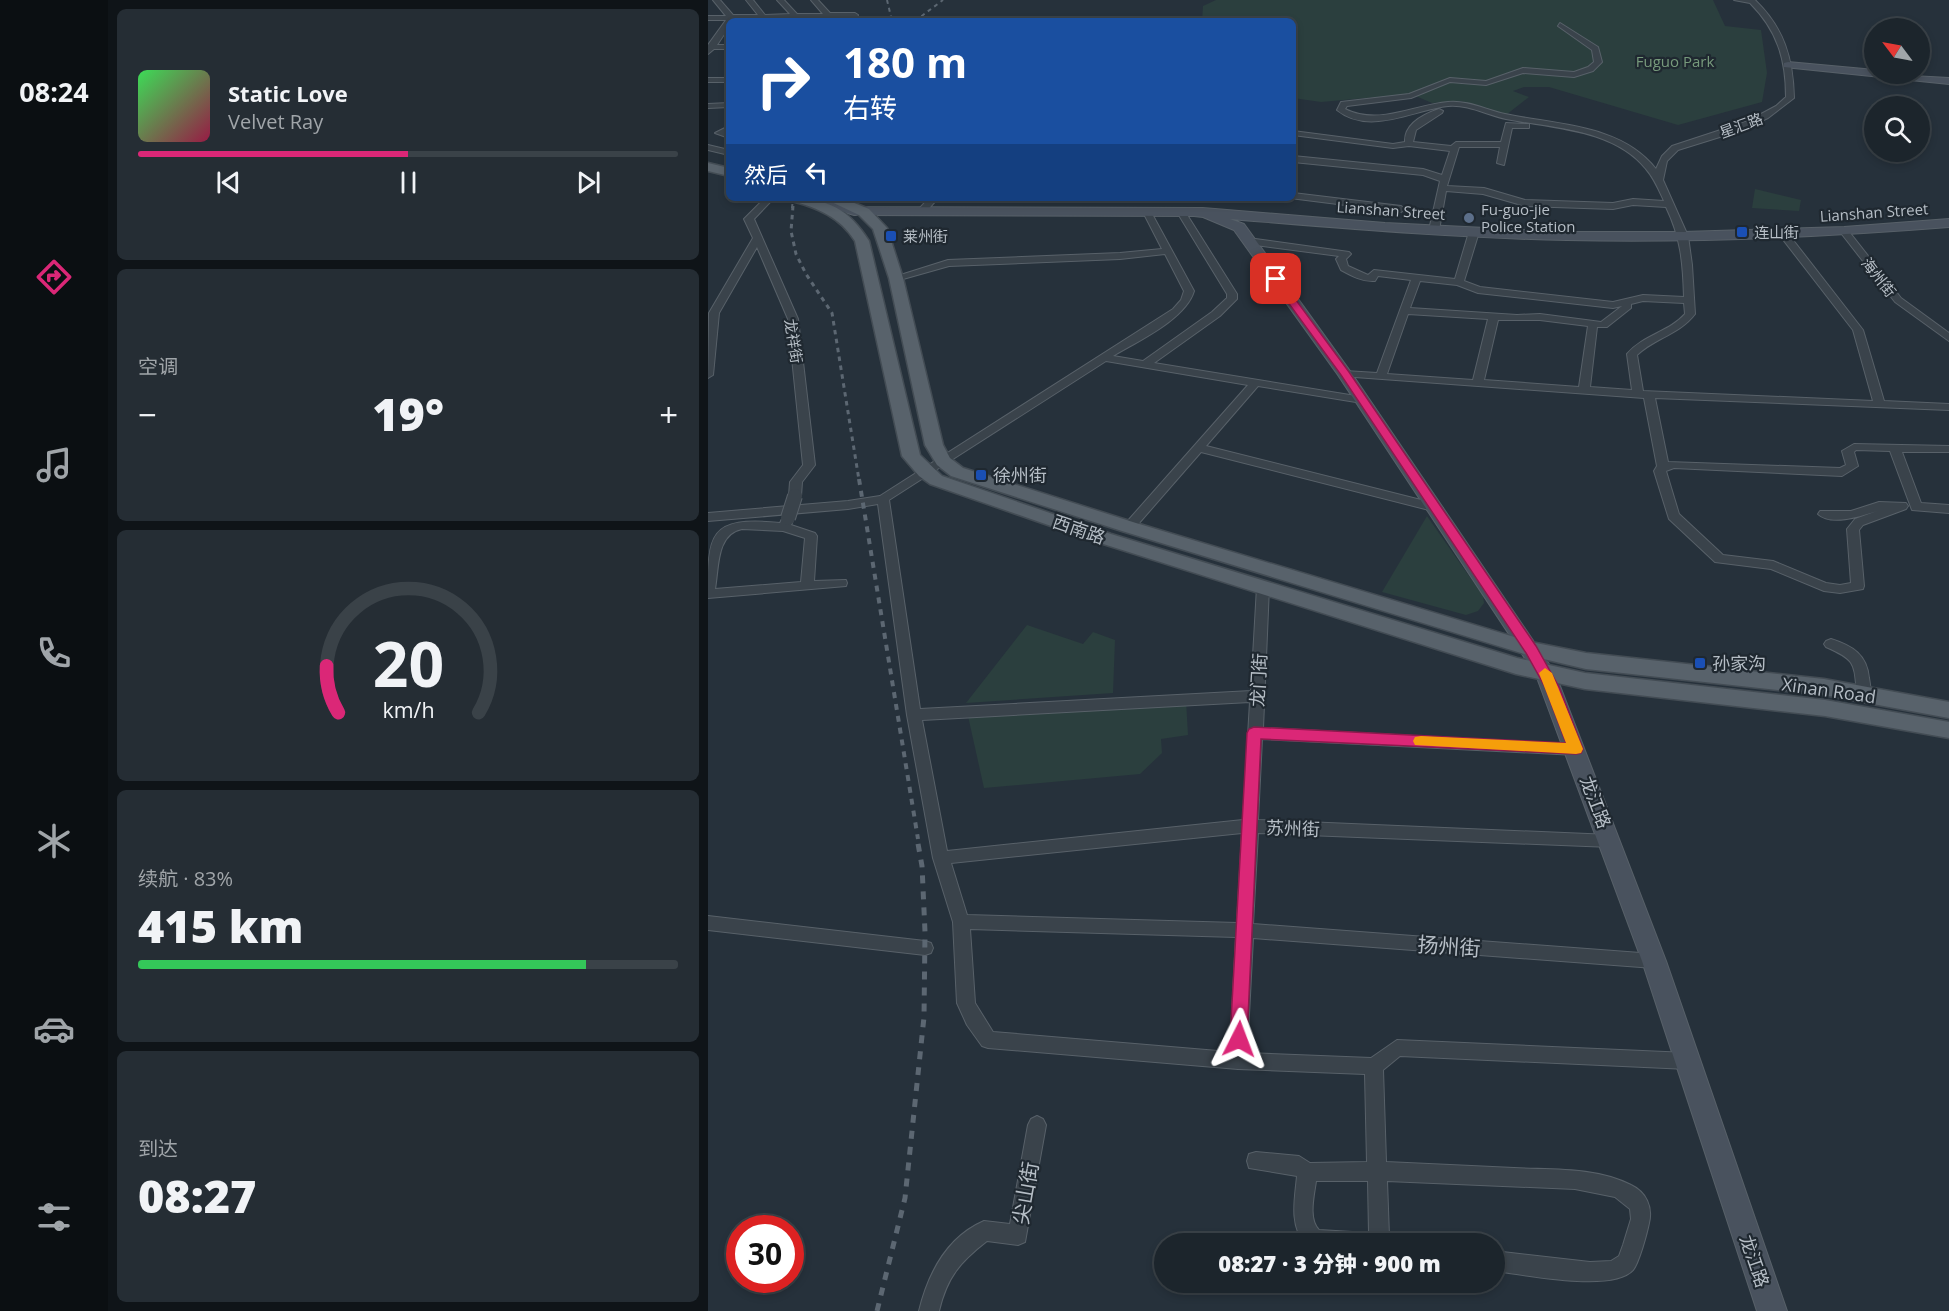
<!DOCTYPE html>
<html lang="zh">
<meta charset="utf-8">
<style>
body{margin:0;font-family:"Open Sans","Noto Sans SC",sans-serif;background:#252d34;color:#f1f3f6;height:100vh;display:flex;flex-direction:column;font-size:22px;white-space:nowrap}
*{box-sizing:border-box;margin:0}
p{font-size:20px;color:#a0a5a9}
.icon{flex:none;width:33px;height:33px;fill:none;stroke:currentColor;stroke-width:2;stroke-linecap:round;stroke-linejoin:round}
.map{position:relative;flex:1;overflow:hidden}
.details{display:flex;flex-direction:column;gap:9px;padding:9px;background:#0f1418;width:600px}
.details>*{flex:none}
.hud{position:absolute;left:18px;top:18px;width:570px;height:183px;border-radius:9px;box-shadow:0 3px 9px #0003,0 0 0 2px #3a4248;background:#1a4fa0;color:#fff;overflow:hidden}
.needle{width:39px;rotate:302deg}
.buttons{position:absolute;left:1156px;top:18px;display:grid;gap:12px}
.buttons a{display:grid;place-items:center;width:66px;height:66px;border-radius:50%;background:#1c252c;box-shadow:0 3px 9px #0003,0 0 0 2px #3a4248;font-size:30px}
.speed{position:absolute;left:18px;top:1215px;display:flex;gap:12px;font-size:30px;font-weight:700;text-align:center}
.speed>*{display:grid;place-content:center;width:78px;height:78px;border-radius:50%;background:#1c252c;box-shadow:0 3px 9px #0003,0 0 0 2px #3a4248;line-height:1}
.speed .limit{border:9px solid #d22;background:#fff;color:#111}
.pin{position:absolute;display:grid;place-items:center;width:51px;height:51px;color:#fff;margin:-26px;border-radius:12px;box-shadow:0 3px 9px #0006}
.me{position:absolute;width:66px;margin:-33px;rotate:3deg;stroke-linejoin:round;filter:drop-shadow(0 0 4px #0008)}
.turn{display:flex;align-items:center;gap:21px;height:126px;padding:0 18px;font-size:27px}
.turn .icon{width:78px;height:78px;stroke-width:2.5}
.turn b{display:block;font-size:42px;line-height:51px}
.then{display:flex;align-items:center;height:57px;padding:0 18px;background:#0003;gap:12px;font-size:22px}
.big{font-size:45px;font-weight:800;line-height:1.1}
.details .card{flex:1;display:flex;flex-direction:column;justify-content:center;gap:9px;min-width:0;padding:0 21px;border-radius:9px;background:#252d34}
.details .dial{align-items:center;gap:0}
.dial svg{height:156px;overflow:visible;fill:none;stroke:#3a4248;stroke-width:7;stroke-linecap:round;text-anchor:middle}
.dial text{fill:#f1f3f6;stroke:none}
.song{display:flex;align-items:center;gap:18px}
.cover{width:72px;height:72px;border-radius:9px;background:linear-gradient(135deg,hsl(130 70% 55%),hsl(340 70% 35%))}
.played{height:6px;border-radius:3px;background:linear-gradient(90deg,#db2777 50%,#3a4248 50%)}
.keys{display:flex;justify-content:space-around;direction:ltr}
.heat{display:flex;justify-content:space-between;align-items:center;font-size:33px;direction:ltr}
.charge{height:9px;border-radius:4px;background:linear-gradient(90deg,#34c759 83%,#3a4248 0)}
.trip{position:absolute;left:446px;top:1233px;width:351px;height:60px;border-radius:30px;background:#1c252c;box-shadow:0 3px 9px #0003,0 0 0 2px #3a4248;font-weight:800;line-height:60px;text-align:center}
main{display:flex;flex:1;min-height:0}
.tab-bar{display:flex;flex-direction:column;width:108px;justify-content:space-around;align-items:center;background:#0b0f12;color:#a0a5a9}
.tab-bar .icon{width:42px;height:42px}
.tab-bar .on{color:#db2777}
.tab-bar b{font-size:27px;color:#f1f3f6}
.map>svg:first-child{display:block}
.green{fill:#2b3f3e}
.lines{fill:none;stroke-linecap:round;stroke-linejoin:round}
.street-casing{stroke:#586169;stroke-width:2}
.secondary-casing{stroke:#586169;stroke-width:2}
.primary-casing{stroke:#434c54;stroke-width:3}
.street{fill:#3a434b;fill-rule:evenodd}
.secondary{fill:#49525e;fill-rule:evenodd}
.primary{fill:#58626b;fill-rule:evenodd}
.rail-far3{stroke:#5c6772;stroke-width:2;stroke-dasharray:4 4;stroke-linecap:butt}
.rail-far2{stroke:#5c6772;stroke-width:3;stroke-dasharray:4.5 4.5;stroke-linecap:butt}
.rail-far1{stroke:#5c6772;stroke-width:4;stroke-dasharray:6 6;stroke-linecap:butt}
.rail{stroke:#5c6772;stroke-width:5;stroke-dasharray:8 8;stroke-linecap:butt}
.street-bridge-casing{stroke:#586169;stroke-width:16;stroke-linecap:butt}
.street-bridge{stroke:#3a434b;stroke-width:14}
.route{fill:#db2777;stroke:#8e194d;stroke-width:1.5}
.slow{fill:#f59e0b}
.service-dot{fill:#5c6f8a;stroke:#1f2830;stroke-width:2}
.transit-dot{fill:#1a4fb4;stroke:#1f2830;stroke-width:2}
.labels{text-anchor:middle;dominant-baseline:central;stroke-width:4.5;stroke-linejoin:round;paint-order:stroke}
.far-park-label{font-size:15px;fill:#779a7c;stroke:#1f2830}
.far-street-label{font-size:15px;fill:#b6bec6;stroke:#1f2830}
.far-poi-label{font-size:15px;fill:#b6bec6;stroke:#1f2830;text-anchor:start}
.poi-label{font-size:18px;fill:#b6bec6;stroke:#1f2830;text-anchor:start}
.street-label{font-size:18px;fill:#b6bec6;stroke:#1f2830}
.near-street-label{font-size:21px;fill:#b6bec6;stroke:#1f2830}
</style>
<main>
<nav class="tab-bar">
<b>08:24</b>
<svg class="icon on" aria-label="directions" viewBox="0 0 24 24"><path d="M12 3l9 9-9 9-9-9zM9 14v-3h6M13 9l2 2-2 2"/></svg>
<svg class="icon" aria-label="music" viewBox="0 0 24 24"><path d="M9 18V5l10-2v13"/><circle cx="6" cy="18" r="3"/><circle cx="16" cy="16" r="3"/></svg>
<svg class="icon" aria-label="phone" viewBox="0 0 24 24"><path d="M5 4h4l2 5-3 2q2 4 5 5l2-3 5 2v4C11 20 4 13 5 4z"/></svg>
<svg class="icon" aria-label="climate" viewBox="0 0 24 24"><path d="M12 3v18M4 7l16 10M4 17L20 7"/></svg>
<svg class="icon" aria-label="car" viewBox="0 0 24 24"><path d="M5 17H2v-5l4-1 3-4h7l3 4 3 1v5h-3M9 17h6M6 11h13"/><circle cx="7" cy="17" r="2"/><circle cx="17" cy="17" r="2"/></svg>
<svg class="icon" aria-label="filters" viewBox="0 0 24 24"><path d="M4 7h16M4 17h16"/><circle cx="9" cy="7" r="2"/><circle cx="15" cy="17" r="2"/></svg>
</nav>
<section class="details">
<div class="card">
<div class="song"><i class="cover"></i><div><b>Static Love</b><p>Velvet Ray</p></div></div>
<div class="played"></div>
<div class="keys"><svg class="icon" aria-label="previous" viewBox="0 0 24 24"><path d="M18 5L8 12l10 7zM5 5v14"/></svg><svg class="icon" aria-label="pause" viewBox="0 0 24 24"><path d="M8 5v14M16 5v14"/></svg><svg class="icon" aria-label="next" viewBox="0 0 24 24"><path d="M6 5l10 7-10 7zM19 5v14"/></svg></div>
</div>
<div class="card"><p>空调</p>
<div class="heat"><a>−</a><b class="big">19°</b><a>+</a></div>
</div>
<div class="card dial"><svg viewBox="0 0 100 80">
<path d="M14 69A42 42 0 1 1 86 69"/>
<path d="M14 69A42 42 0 0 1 8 45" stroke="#db2777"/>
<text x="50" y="56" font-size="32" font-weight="700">20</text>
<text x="50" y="72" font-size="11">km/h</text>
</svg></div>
<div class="card"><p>续航 · 83%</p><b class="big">415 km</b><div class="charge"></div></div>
<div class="card"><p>到达</p><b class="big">08:27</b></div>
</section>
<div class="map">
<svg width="1241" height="1311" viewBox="0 0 1241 1311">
<rect width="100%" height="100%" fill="#26313b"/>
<g class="green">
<path d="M508 0H1005L1017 26 1053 30 1059 73 1054 102 970 125 841 87H816L805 91 821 97 798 115 752 101 724 103 703 94 613 102 585 98V21H494L495 6Z"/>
<path d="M1047 189 1093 200 1091 211 1044 208Z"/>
<path d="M719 516 775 596 776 603 770 611 758 615 674 592Z"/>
<path d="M319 625 375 644 385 632 407 640 405 693 258 703Z"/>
<path d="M478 700 480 735 453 739 454 753 432 774 276 788 260 716Z"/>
</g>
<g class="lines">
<g class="street-casing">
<g id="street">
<path d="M5 0H12L25 15H50L38 0H45L57 15 82 14 69 0H76L89 14H115L103 0H110L122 13H147L150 15 147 21H141L142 17 122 18 117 21 115 20 114 18H89L85 21 82 18 58 19 56 21H50L51 19 21 21V27L9 45H21V49H6L0 54V45L18 20H0V16H18Z"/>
<path d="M1026 0H1047C1076 28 1085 58 1086 98L1060 118 1031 131 970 150 959 161 955 180 980 236 984 265 987 314C972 334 947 338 929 355L935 391 1165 401 1145 330 1070 233 1078 231 1155 330 1176 401 1241 404V410L947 398 960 462 1132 468 1138 465 1134 451 1146 444 1241 446V452H1194L1213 503 1241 505V513L1204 510 1182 451 1148 450 1146 452 1150 466 1134 476 966 468 958 471 971 514 1015 555 1065 561 1118 583 1132 585 1143 583 1139 529 1147 519 1172 510C1156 515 1124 527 1110 514L1112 511H1143L1171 502 1198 503 1200 506 1198 509 1155 525 1151 530 1156 586 1155 589 1132 593 1116 591 1063 569 1007 562 961 519 946 471 949 466 936 398 633 376 632 374 637 371 669 373 703 280 670 276 667 281C655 282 644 276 633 270L628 259 631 256 540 244 535 241 540 238 641 252 643 254 638 259 640 266 660 275 666 270 747 279 761 232 766 229 771 232 756 281 772 287 905 302 935 295 976 297C975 263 973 238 958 207L925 205 905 209 817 206 775 194 738 191 731 230 726 233 721 230 732 181 715 175 585 162V156L715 169 734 175 742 151 701 146 685 148 585 135V131L685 144 697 142C696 124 716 114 731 109L735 111 734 113 708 130 705 142 743 146 748 142H793L798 123 818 124H821V128H804L796 165 789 163 792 147H751L739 186 776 188 817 200 905 203 925 199 956 201C951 190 946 178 938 169 906 129 844 128 798 119 779 115 760 104 740 106 705 110 661 136 629 110L633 102 701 94 742 78 778 81 815 68 866 72 880 67 886 62 884 50 850 26 852 23 890 47 894 62 885 71 866 77 815 73 778 85 742 82 703 98 639 106 637 109C671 126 705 105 740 102 760 100 778 110 797 114 848 125 913 124 948 169L954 156 964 146 1040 121 1068 106 1078 97C1078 59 1069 30 1042 3ZM712 281 749 285 770 293 905 308 914 306 893 322 832 314 809 315 702 308ZM935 301 976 303 977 314C961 332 935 335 919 354L924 390 882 387 889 327H899L923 308V304ZM700 314 780 319 765 380 679 374ZM790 320H832L880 326 871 387 776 380Z"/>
<rect x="0" y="78" width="21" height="4"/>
<path d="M21 103V107L0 108V104Z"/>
<path d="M21 126V131L18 133H21V138L7 133Z"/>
<path d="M0 145 21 150V155L0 150Z"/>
<path d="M585 193 693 206 697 209 693 212 582 198H585Z"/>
<path d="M57 198H66L46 219 90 319 107 465 94 482 93 496 87 500 81 496 82 482 95 465 80 319 49 247 11 313 5 375 0 378 1 313 45 238 36 219Z"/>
<path d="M221 198H230L217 213H211V209Z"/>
<path d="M436 210 443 212 486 291C478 319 430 341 405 356L435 361 504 312 519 298V294L469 212 476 210 529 294V299L512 316 446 363 654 397 659 400 654 403 550 386 498 446 729 504 735 508 729 512 493 452 425 530H417L415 527 417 524 540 385 398 361 181 500 212 709 543 691 549 587 555 583 561 587 555 728 873 745 875 749 873 753 868 755 554 739 550 820 903 835 908 837 911 841 908 845 903 847 550 833 545 924 946 954 952 956 954 961 952 966 946 968 545 938 539 1053 663 1058 689 1040 980 1053 986 1055 989 1061 986 1067 980 1069 692 1056 675 1070 678 1162C721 1164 764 1166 806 1168 845 1170 888 1167 923 1185 938 1192 945 1207 941 1223 939 1233 931 1263 925 1270 904 1293 816 1274 786 1271V1251L882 1262 903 1261 911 1256 915 1245 923 1219 922 1209 907 1197 867 1189 679 1181 681 1236 684 1237 687 1244H597C581 1224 587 1199 589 1176L541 1168 539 1161 541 1154 548 1152 591 1156 602 1163 659 1162 657 1074 530 1069 280 1048 274 1046 259 1025 249 1003 245 922 225 858 199 715 170 504 140 509 0 521V513L140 501 172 496 465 309 473 300 476 291 457 254 412 259 241 266 188 281 183 278 240 260 412 253 454 249 435 212ZM542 702 535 820 239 851 214 720ZM534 833 529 923 259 915 243 863ZM262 929 528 937 522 1052 285 1032 267 1003ZM608 1181H660L661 1233 611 1230C600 1219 606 1196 608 1181Z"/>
<path d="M1133 229H1139L1193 298 1241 333V341L1187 302 1133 233Z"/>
<path d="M80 514 86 518 83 525 107 533 109 536 106 581 138 580 139 583 138 586 0 598C0 534 0 516 72 523L76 515ZM34 529 75 531 97 538 93 582 7 589C11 568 8 534 34 529Z"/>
<path d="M1123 639C1145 646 1159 655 1161 678 1162 685 1164 691 1161 698H1151L1149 694C1146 663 1148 660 1118 647L1116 644 1118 641Z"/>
<path d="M0 916 217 941 223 943 225 948 223 953 217 955 0 930Z"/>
<path d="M329 1116 335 1119 338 1125 317 1242 310 1245 279 1241C252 1262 239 1277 231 1311H211C220 1274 239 1237 276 1221L302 1224 320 1125 323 1119Z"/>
</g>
</g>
<g class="secondary-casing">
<g id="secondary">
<path d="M1080 62 1167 70V74L1241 78V84L1076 67V63Z"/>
<path d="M93 198H118L147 207 495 208 677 223 858 232H975L1136 227 1241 219V227C1114 237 986 243 859 240 747 238 634 228 522 219L536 224 642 371 847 673 958 961 1079 1311H1049L934 961 828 675 630 375 526 230 495 217 486 216 146 215 110 204 94 203Z"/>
</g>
</g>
<g class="primary-casing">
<g id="primary">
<path d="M0 163 21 168V176L0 171Z"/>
<path d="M82 198C119 198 141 209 161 241L212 455 234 476 403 534 809 658 877 673 1117 700 1241 722V738L1117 716 877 689 808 674 389 542 222 484 211 476 194 456 147 241C132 217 110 208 84 201Z"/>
<path d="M115 198H134L161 209 179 228 195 278 235 445 242 458 255 468 428 523 823 642 878 653 1116 679 1241 702V718L1116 695 878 669 823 656 414 531 243 476 229 465 217 445 181 278 165 229 151 215Z"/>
</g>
</g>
<use href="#street" class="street"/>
<use href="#secondary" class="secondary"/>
<use href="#primary" class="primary"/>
<g class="rail-far3">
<path d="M179 0 184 21"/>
<path d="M207 21 235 0"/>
<path d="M84 208 85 198"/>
</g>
<path class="rail-far2" d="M85 206 83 231 88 254 98 274 124 313 151 480"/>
<path class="rail-far1" d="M151 479 210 839"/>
<path class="rail" d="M169 1311 197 1198 216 1017 217 932 214 866 209 838"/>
<g class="street-bridge-casing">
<path id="street-bridge" d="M80 518 87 496"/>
</g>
<use href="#street-bridge" class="street-bridge"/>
</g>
<path class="route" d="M564 277H571L641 372 828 646 851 687 875 749 873 753 868 754 553 739 539 1039 537 1045 531 1048 524 1045 522 1039 539 733 541 729 546 727 858 743 837 687 818 653 633 375 563 279Z"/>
<path class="slow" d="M837 668 844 673 875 749 873 753 868 754 707 745 705 741 707 737 713 736 858 743 831 673Z"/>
<circle class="service-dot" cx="761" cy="218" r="6"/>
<g class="transit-dot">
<rect x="1028" y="226" width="12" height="12" rx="3"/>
<rect x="177" y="230" width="12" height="12" rx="3"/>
<rect x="267" y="469" width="12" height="12" rx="3"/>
<rect x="986" y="657" width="12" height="12" rx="3"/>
</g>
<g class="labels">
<g class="far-park-label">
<text x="967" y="61">Fuguo Park</text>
</g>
<g class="far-street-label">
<text transform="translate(1033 125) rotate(-20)">星汇路</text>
<text transform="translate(683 210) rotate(4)">Lianshan Street</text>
<text transform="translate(1166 212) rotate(-4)">Lianshan Street</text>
<text transform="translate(1171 277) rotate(52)">海州街</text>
<text transform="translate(86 341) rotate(81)">龙祥街</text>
</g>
<g class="far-poi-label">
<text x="773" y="209">Fu-guo-jie<tspan x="773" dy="17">Police Station</tspan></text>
<text x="1046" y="232">连山街</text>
<text x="195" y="236">莱州街</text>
</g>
<g class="poi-label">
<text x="285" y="475">徐州街</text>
<text x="1004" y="663">孙家沟</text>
</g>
<g class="street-label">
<text transform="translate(371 529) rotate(19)">西南路</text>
<text transform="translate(550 680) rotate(-87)">龙门街</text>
<text transform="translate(1121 690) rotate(8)">Xinan Road</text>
<text transform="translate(888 802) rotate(69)">龙江路</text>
<text transform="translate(585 828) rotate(2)">苏州街</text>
<text transform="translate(1047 1261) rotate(71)">龙江路</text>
</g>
<g class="near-street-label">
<text transform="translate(741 946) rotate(4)">扬州街</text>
<text transform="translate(317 1193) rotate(-80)">尖山街</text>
</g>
</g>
</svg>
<div class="buttons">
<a><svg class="needle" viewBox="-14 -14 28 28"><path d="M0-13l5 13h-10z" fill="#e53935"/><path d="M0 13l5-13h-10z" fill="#a0a5a9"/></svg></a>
<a><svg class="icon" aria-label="search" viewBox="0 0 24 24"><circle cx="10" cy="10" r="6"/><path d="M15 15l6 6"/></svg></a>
</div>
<div class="speed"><div class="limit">30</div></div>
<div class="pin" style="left:568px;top:279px;background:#d93025"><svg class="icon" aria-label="arrive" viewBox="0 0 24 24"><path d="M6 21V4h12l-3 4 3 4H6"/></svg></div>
<svg class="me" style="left:531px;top:1039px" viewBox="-20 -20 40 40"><path d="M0-17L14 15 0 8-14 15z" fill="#db2777" stroke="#fff" stroke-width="4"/></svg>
<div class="trip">08:27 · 3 分钟 · 900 m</div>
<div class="hud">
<div class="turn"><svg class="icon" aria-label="right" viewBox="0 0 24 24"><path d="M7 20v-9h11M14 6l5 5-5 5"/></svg><div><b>180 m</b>右转</div></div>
<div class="then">然后<svg class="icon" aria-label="left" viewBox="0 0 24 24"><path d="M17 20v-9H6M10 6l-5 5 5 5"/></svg></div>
</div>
</div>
</main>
